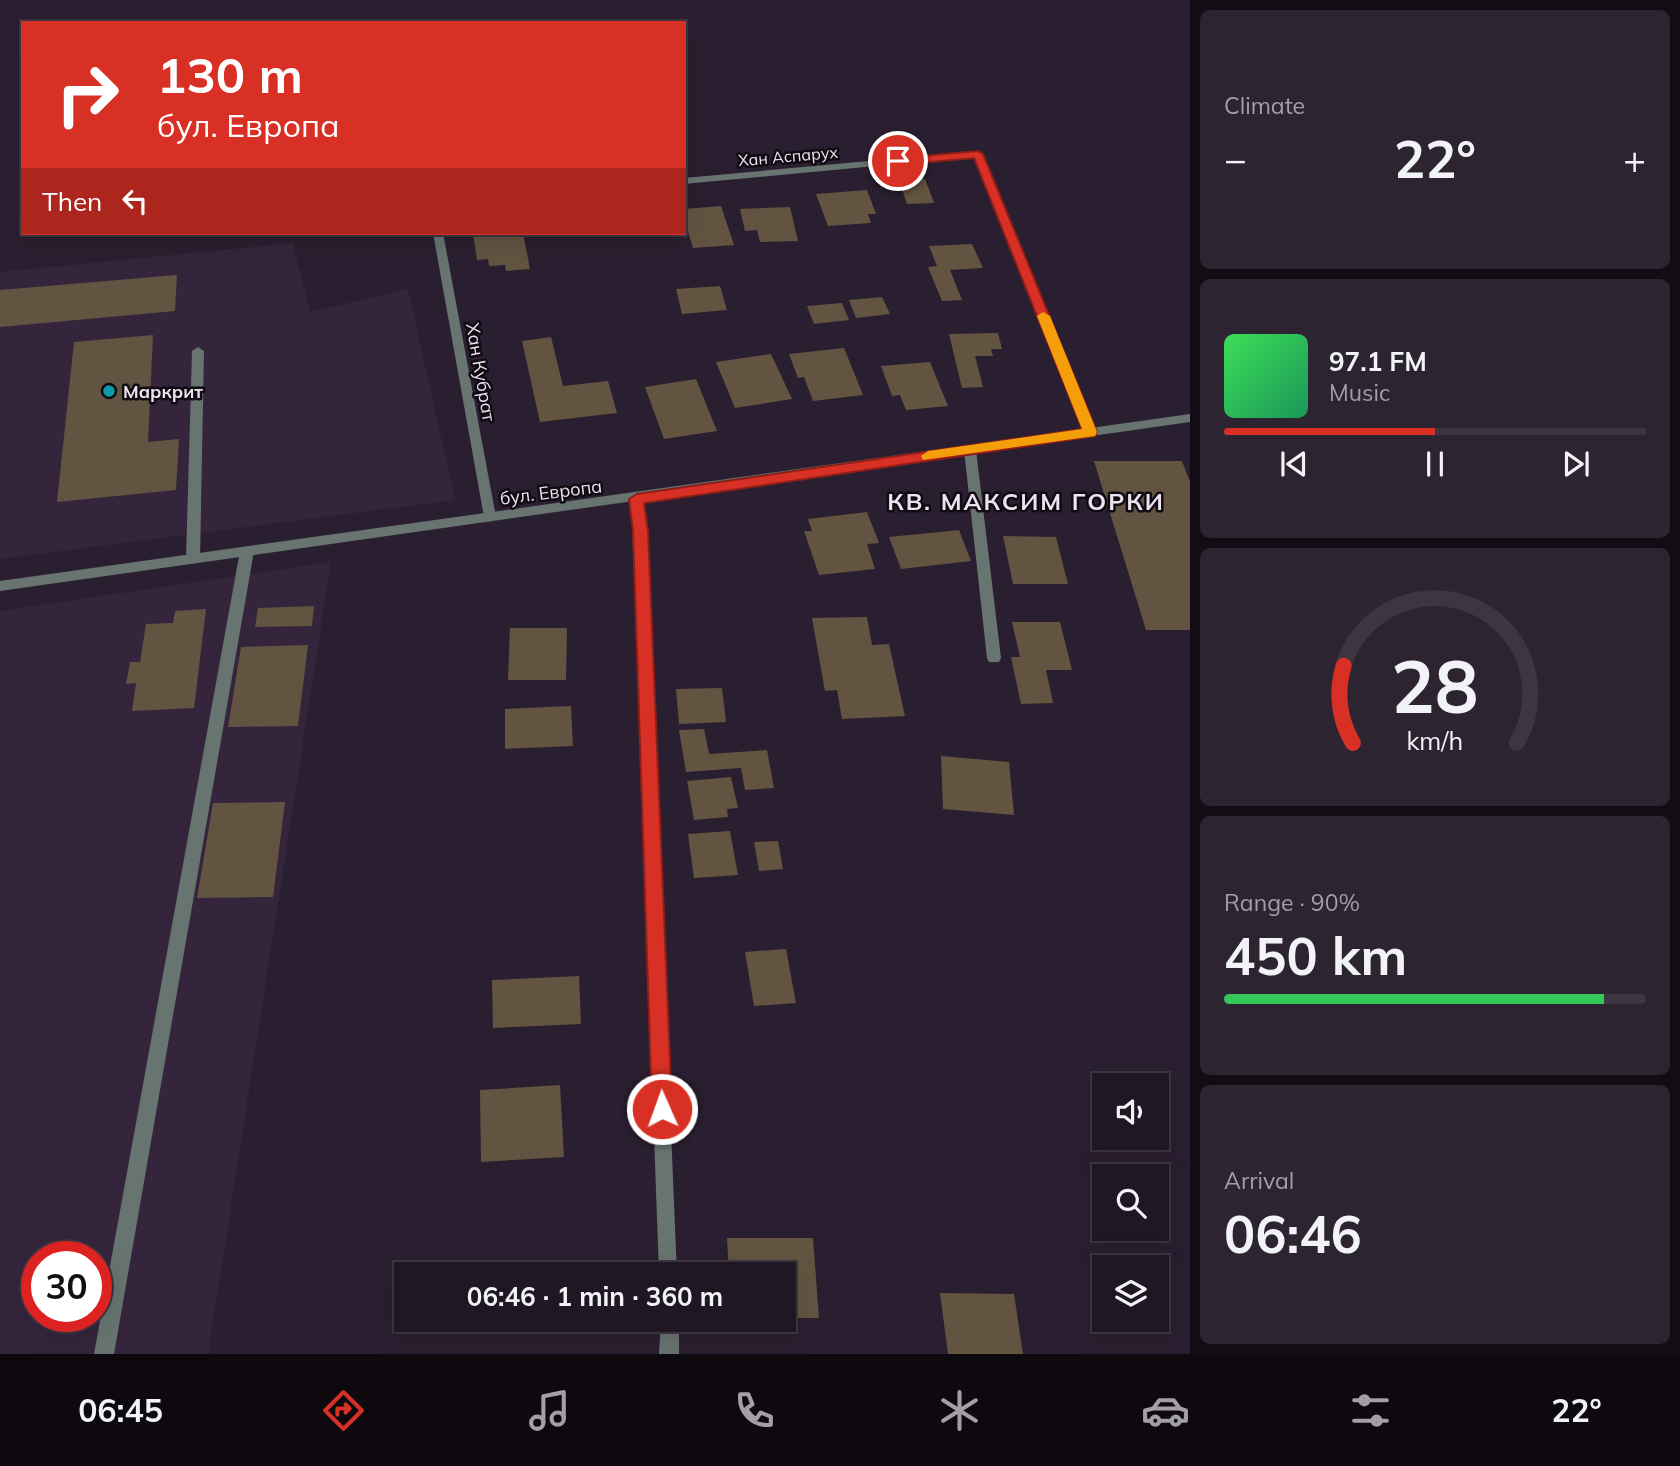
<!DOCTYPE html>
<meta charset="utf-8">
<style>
body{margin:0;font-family:Mulish,sans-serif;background:#2d2431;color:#f1f3f6;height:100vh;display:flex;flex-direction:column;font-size:26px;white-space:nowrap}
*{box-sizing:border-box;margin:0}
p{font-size:23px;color:#a29fa6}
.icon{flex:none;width:38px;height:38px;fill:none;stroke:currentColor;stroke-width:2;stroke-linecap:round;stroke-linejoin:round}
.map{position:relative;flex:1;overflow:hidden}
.details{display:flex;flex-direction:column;gap:10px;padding:10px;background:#120d14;width:490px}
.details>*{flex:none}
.banner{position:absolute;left:21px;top:21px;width:665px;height:214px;border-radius:0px;box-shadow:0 7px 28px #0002,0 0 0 2px #3d3641;background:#d93025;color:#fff;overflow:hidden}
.tools{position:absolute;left:1092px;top:1073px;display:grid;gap:14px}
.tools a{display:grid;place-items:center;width:77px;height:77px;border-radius:0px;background:#201724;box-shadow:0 7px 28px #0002,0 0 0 2px #3d3641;font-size:35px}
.speed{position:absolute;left:21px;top:1241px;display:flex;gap:14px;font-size:35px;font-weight:700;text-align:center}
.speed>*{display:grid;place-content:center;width:91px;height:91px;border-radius:50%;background:#201724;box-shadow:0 7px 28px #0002,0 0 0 2px #3d3641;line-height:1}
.speed .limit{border:10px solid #d22;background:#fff;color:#111}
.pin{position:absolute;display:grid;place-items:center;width:60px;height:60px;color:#fff;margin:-30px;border:4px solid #fff;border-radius:50%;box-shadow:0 2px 7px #0007}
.me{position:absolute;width:77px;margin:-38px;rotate:358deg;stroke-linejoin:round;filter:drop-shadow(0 0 5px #0008)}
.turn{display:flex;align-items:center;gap:24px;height:147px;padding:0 21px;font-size:32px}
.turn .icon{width:91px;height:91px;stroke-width:2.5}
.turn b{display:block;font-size:49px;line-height:60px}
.then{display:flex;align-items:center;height:66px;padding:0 21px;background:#0003;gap:14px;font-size:26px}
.big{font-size:52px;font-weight:700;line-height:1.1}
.details .card{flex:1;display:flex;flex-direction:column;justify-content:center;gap:10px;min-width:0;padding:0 24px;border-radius:10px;background:#2d2431}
.details .dial{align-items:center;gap:0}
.dial svg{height:182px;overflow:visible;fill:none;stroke:#3d3641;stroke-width:7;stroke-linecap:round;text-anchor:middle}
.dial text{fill:#f1f3f6;stroke:none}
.song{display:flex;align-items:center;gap:21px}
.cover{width:84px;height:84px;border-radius:10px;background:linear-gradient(135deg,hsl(130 70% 55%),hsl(150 70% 35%))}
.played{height:7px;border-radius:4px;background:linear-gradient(90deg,#d93025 50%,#3d3641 50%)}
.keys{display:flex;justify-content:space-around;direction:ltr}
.heat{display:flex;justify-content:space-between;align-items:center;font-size:38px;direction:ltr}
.charge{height:10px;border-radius:5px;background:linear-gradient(90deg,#34c759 90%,#3d3641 0)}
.trip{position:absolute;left:394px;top:1262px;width:402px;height:70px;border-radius:0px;background:#201724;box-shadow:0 7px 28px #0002,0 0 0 2px #3d3641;font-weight:700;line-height:70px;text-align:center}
.tabs{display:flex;height:112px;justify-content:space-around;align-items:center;background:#0d090e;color:#a29fa6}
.tabs .icon{width:49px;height:49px}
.tabs .current{color:#d93025}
.tabs b{font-size:32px;color:#f1f3f6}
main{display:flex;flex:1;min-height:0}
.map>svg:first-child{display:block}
.built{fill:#34253c;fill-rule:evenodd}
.building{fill:#625441}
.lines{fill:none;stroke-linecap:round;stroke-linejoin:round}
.service{fill:#687470;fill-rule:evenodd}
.minor{fill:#687470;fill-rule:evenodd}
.tertiary{fill:#687470;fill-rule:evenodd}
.route{fill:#d93025;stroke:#8d1f18;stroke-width:2}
.slow{fill:#f59e0b}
.culture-dot{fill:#0f9aa8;stroke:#100b12;stroke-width:2.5}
.labels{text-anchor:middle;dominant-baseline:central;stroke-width:5;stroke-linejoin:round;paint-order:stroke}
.far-street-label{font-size:16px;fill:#ebe3ef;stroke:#100b12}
.street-label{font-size:18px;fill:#ebe3ef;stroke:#100b12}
.poi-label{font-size:18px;font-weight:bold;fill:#ebe3ef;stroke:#100b12;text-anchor:start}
.district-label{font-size:24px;font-weight:bold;letter-spacing:2px;fill:#ebe3ef;stroke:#100b12}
</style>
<main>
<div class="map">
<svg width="1190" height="1354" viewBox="0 0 1190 1354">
<rect width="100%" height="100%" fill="#2a1f30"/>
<g class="built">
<path d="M293 243 310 312 408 289 455 500 0 559V272Z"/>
<path d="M331 562 208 1354H0V611ZM37 1256H96V1316H37Z"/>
</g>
<g class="building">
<path d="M925 179 934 203 907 204 899 180Z"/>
<path d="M867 190 876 214H868L871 223 828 226 816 194Z"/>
<path d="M721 206 734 245 693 248 684 219V209Z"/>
<path d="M790 207 798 241 760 242 757 230 745 231 740 209Z"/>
<path d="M473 233H523L530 269 506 271 505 265 489 266 488 259 477 260Z"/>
<path d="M972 244 983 268 950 270 962 300 942 301 928 267 937 266 929 246Z"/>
<path d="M177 275 175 311 0 327V290Z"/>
<path d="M720 286 727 310 682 314 676 289Z"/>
<path d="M882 297 890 314 856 318 849 300Z"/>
<path d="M842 303 849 320 814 324 807 306Z"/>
<path d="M998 333 1002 349H991L993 356H975L983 387 962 388 949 334Z"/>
<path d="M153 335 148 442 179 439 176 490 57 502 74 342Z"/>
<path d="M551 337 563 386 608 381 617 413 540 422 522 341Z"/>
<path d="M844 348 863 395 813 401 804 377 798 378 789 354Z"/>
<path d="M771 354 792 399 735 408 716 362Z"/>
<path d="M930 362 948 406 906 410 900 395 892 396 881 366Z"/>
<path d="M696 379 717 431 664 439 645 387Z"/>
<path d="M1094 461H1182L1190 482V630H1146Z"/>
<path d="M867 512 879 543 867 544 875 569 819 575 804 531H812L808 519Z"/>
<path d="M959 530 971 561 901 569 889 537Z"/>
<path d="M1003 536 1056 537 1068 584H1013Z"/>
<path d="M314 606 312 626 255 627 258 608Z"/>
<path d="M206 609 194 708 132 711 136 683 126 684 130 662H140L146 624 173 623 175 611Z"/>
<path d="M867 617 872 645 889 644 905 716 842 719 837 690 825 691 812 618Z"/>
<path d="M1012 622H1060L1072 670H1046L1053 703 1021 704 1011 657H1020Z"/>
<path d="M510 628H567L566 680H508Z"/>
<path d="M308 645 298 726 228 727 241 647Z"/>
<path d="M722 688 726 722 679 724 676 689Z"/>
<path d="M571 706 573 746 505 749V709Z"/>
<path d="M704 729 709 754 767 750 774 788 745 790 741 768 686 772 679 730Z"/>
<path d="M941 756 1009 762 1014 815 943 809Z"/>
<path d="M731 777 738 808 727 809 728 817 694 820 687 781Z"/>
<path d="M285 802 273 897 197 898 213 803Z"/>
<path d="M730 831 738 875 694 878 688 834Z"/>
<path d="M778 841 783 869 759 871 754 842Z"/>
<path d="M786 949 796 1003 754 1006 745 952Z"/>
<path d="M579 976 581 1024 493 1028 492 980Z"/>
<path d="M560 1085 564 1157 481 1162 480 1090Z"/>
<path d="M727 1238H813L819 1318H784V1274H729Z"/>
<path d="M940 1293 1014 1294 1023 1354H948Z"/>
</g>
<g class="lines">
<g class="service">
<path d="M978 151 983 154 1096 432 1094 435H1086L1084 432 973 154Z"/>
<path d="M198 347 204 351 200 559 193 564 186 559 192 351Z"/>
<path d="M247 546 254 551 114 1354H94L240 551Z"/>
</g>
<g class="minor">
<path d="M978 151 982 152V156L684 184V178Z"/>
<path d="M433 233H443L496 517 490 522 484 517Z"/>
<path d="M970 446 976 450 1001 658 999 662H989L987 658 964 450Z"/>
<path d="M637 495 643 499 646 531 677 1274H659L631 499Z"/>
<path d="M661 1320H679V1354H659Z"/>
</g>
<path class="tertiary" d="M1190 414V422L0 591V581Z"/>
</g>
<path class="route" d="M978 151 983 154 1097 432 1095 436 644 503 648 531 672 1109 669 1116 662 1118 655 1116 652 1109 633 531 629 499 637 494 1082 429 974 158 898 165 892 161 898 158Z"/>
<path class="slow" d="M1043 312 1050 316 1097 432 1095 436 923 460 921 456 928 451 1082 429 1037 316Z"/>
<circle class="culture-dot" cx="109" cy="391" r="7"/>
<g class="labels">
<g class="far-street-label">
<text transform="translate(788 156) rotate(-5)">Хан Аспарух</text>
</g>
<g class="street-label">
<text transform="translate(481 372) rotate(80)">Хан Кубрат</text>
<text transform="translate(551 492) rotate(-7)">бул. Европа</text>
</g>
<g class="poi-label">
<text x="123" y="391">Маркрит</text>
</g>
<g class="district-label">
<text x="1026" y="501">КВ. МАКСИМ ГОРКИ</text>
</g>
</g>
</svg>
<div class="tools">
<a><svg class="icon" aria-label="sound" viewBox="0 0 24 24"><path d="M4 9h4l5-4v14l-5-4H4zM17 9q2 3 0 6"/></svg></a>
<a><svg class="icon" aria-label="search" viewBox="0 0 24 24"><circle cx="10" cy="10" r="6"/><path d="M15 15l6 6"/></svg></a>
<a><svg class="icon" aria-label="layers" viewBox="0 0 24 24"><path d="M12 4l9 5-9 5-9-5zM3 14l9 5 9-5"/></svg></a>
</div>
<div class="speed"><div class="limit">30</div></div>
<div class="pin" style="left:898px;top:161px;background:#d93025"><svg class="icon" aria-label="arrive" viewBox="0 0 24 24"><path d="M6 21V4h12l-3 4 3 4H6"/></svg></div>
<svg class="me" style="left:662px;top:1109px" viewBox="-20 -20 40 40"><circle r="17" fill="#d93025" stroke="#fff" stroke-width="3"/><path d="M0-11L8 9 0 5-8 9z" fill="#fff"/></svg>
<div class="trip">06:46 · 1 min · 360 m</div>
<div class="banner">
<div class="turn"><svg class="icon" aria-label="right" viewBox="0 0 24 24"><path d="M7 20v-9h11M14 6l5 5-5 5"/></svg><div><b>130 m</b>бул. Европа</div></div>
<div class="then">Then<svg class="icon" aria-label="left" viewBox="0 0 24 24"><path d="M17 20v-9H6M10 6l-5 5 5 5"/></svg></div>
</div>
</div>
<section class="details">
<div class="card"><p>Climate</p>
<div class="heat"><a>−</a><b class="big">22°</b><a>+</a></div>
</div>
<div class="card">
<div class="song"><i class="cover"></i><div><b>97.1 FM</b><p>Music</p></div></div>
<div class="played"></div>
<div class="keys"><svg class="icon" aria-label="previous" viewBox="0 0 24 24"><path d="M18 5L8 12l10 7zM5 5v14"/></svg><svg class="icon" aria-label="pause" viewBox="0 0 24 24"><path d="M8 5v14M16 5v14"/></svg><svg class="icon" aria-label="next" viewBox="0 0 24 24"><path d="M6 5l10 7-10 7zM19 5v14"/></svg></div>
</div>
<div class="card dial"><svg viewBox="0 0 100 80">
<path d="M14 69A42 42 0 1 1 86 69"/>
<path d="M14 69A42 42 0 0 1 10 35" stroke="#d93025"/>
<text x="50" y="56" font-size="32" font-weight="700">28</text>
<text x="50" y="72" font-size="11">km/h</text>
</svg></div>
<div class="card"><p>Range · 90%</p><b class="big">450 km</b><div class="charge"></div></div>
<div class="card"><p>Arrival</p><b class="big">06:46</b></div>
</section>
</main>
<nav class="tabs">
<b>06:45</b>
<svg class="icon current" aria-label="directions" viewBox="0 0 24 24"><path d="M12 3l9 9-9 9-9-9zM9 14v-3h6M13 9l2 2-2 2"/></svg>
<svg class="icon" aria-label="music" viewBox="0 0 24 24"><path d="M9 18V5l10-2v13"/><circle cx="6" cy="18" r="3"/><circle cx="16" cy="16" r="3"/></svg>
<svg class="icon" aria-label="phone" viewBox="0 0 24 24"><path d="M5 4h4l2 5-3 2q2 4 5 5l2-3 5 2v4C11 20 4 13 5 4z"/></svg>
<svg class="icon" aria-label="climate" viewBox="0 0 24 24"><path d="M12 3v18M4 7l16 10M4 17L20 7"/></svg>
<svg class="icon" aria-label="car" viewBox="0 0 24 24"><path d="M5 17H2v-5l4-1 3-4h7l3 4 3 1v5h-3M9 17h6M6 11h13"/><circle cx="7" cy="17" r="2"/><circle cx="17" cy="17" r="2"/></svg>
<svg class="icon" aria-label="filters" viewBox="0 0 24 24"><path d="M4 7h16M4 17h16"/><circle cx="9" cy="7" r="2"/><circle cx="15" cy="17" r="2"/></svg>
<b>22°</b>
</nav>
